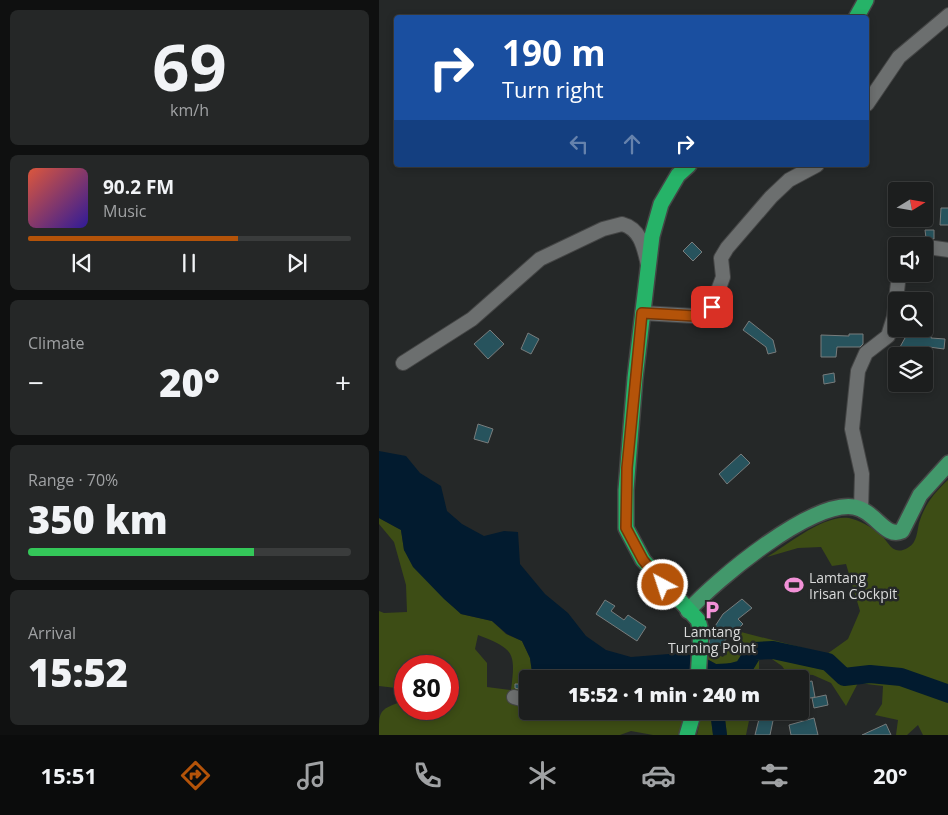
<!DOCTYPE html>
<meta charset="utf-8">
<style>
body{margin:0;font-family:"Open Sans",sans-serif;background:#252727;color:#f1f3f6;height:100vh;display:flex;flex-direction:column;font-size:19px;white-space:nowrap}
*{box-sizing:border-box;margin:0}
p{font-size:16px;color:#a0a2a4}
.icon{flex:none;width:28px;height:28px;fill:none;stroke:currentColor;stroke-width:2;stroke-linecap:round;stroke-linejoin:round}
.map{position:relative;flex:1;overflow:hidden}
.panel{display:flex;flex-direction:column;gap:10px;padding:10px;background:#0f1010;width:379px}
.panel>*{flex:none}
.top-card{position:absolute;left:15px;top:15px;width:475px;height:152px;border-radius:5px;box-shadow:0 2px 8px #0003,0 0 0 1px #3a3c3c;background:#1a4fa0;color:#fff;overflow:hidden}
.needle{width:32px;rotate:79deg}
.tools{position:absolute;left:509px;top:182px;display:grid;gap:10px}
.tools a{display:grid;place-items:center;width:45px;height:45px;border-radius:5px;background:#1c1e1e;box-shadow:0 2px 8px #0003,0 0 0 1px #3a3c3c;font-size:25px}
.speed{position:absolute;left:15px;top:655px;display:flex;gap:10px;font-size:25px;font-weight:700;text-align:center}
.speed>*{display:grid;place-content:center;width:65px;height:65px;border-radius:50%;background:#1c1e1e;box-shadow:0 2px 8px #0003,0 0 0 1px #3a3c3c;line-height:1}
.speed .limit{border:8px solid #d22;background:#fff;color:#111}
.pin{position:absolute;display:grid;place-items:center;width:42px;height:42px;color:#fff;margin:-21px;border-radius:10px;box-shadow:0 2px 8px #0006}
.me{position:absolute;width:55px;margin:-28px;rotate:320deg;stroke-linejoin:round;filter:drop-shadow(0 0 4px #0008)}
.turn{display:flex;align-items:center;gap:18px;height:105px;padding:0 25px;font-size:22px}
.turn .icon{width:65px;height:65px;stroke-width:2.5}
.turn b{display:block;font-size:35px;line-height:42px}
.lanes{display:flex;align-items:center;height:48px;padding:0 25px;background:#0003;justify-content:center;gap:25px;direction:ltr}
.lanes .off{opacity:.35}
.big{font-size:38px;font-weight:800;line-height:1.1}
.panel .tile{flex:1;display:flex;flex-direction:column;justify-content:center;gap:8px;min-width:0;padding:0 18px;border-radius:8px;background:#252727}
.panel .dial{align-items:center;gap:0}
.dial b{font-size:65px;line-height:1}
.song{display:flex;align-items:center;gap:15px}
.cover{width:60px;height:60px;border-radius:8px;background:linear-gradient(135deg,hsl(10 70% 55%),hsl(250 70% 35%))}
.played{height:5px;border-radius:2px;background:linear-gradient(90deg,#b45309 65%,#3a3c3c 65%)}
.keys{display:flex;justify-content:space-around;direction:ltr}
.heat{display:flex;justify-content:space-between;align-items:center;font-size:28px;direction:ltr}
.charge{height:8px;border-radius:4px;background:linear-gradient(90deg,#34c759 70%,#3a3c3c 0)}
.trip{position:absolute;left:140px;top:670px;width:290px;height:50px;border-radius:5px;background:#1c1e1e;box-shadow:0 2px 8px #0003,0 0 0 1px #3a3c3c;font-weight:800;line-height:50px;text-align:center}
.menu{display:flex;height:80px;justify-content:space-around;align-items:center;background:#0b0c0c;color:#a0a2a4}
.menu .icon{width:35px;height:35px}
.menu .selected{color:#b45309}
.menu b{font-size:22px;color:#f1f3f6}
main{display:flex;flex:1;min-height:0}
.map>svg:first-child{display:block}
.green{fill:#3d4d15;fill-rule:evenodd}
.water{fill:#021b2f}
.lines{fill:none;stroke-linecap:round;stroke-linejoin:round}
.river{stroke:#021b2f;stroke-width:18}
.building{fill:#27535d;stroke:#787c7c}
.minor-casing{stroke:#444545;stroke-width:16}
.major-casing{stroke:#444545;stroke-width:18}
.highway-casing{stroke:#444545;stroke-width:18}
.minor{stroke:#6c6f6f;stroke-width:14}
.major{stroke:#42986b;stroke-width:15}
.highway{stroke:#26b368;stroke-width:15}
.route-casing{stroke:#753606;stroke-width:12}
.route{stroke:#b45309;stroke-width:9}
.labels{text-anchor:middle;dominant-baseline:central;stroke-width:5;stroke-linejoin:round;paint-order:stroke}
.poi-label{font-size:14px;fill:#d9dada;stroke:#252828;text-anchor:start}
</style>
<main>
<section class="panel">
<div class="tile dial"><b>69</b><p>km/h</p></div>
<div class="tile">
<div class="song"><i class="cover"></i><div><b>90.2 FM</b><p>Music</p></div></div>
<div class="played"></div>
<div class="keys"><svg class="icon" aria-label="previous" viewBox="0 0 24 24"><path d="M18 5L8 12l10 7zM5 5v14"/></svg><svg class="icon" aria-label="pause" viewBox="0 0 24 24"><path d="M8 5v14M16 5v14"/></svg><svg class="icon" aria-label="next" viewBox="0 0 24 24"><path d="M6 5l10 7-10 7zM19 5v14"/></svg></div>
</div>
<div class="tile"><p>Climate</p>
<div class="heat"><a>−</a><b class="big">20°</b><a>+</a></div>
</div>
<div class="tile"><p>Range · 70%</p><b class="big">350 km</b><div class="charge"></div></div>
<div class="tile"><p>Arrival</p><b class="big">15:52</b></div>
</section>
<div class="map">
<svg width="570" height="735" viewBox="0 0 570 735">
<rect width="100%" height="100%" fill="#252828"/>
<g class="green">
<path d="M569 480V735H544L539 725 528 735H517L519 720 496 715 503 704 504 686 479 683 467 706 452 683 434 675 408 673 403 666 387 655 380 658V679H360L355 664H337L326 658V650L344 657 362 632 448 654 469 639 481 611 467 564 453 566 442 547 419 548 388 557C408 545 445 514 470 518 479 520 493 527 500 533 510 541 513 558 530 547 538 542 538 532 540 523 546 504 555 493 569 480Z"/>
<path d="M0 518 22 530 25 550 82 614 113 621 127 634 143 641 151 658 153 672 173 679H149V711H305C302 719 306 726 302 735H274L252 731 241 735H0C0 711 0 710 21 702L26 690V709H69V666H26V689L0 686V611L5 613 28 612 27 585 15 542 0 524ZM99 635C135 649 137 652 132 690L108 687V663L96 649Z"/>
<path d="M323 711H331L334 735H318Z"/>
<path d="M345 711H372L367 735H348Z"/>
</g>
<g class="water">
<path d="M0 451 27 456 41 473 62 486 68 511 83 524 105 536 125 531 139 532 141 564 166 594 189 613 207 636 227 650 252 657 315 652 337 664 355 663 360 679 276 676C261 680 249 678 234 676 227 675 218 678 211 679 190 680 173 679 153 672L151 658 143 641 128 634 113 621 82 614 65 599 34 567 25 550 22 530 0 518Z"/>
<path d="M331 711H345L348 735H334Z"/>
</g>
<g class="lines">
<path class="river" d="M338 676 364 669 375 651 394 650 449 662 465 677 491 674 522 677 570 694"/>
</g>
<g class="building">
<path d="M562 208H570V225H561Z"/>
<path d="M546 230H555V239L547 238Z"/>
<path d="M313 242 323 252 314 261 304 251Z"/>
<path d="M370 321 394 340 397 352 389 354 387 347 364 330Z"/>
<path d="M531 329H541L553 334 552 338 566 339 565 349 550 347 548 356H516Z"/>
<path d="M111 330 125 344 109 359 95 344Z"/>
<path d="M149 333 160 339 152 354 142 349Z"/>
<path d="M470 334H484V344L481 347H458L457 357H442V335L470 336Z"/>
<path d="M455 373 456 382 445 384 444 375Z"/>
<path d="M99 424 114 429 109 443 95 439Z"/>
<path d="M362 454 371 463 348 484 340 474Z"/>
<path d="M363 599 373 608 359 619 364 624 355 633 353 631 342 646 340 644 337 651 330 648 331 634 344 614Z"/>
<path d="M226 600 236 606 232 611 245 620 249 615 267 627 258 641 217 614Z"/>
<path d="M433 681 436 697 421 700V683Z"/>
<path d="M136 684H147L146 691 136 688Z"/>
<path d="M447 695 449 705 435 708 433 698Z"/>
<path d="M382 711H396L391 735H376Z"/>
<path d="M435 718 439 735H412L410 725Z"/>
<path d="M507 724 512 735H483Z"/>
</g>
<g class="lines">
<g class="minor-casing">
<g id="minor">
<path d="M488 104 520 57 570 15"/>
<path d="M541 246 570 250"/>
<path d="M263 313 316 316 333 307 344 277 342 258 348 248 392 197 410 180 438 165"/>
<path d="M24 363 93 319 161 259 224 229 243 224C262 229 265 248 269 265"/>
<path d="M482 510 483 474 473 429 479 371 487 353 509 336 515 317 520 274"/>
<path d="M135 697 149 701"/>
<path d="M245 711H283"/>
<path d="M292 711 314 715"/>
</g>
</g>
<g class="major-casing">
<path id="major" d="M309 611C337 580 432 500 475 507 497 511 506 539 523 531L541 495 570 463"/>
</g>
<g class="highway-casing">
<g id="highway">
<path d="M477 18 487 0"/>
<path d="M310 165 299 175 282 204 273 236 256 378 247 490V528L264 560 319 620 322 631 319 679"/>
<path d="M308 735 315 711"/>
</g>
</g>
<use href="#minor" class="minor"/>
<use href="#major" class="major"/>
<use href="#highway" class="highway"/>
</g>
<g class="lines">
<g class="route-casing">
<path id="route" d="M284 585 264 560 247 528 248 468 263 313 316 316 333 307"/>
</g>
<use href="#route" class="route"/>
</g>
<defs>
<g id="stadium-bare" transform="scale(1.5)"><path d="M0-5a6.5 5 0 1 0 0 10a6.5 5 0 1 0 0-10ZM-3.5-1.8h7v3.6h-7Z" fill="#f291d7" stroke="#252828" stroke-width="2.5" paint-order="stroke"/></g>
<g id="parking-bare" transform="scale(1.5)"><path d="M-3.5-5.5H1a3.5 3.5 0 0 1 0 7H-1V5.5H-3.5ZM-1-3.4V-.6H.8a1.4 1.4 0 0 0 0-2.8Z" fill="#f291d7" stroke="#252828" stroke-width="2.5" paint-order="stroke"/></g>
</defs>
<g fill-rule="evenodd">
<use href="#stadium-bare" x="415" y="585"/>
<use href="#parking-bare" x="333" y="610"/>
</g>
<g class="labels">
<g class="poi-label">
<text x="430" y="577">Lamtang<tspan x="430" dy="16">Irisan Cockpit</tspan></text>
<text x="333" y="631" text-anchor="middle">Lamtang<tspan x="333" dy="16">Turning Point</tspan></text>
</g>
</g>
</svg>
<div class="tools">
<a><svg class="needle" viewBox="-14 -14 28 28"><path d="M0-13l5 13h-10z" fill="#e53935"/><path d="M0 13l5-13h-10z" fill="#a0a2a4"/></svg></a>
<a><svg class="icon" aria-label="sound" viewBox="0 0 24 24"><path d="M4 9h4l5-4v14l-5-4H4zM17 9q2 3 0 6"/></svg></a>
<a><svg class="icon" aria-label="search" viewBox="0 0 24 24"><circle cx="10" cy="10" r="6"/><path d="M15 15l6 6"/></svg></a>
<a><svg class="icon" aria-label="layers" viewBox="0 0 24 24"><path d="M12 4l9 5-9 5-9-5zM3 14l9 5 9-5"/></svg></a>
</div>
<div class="speed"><div class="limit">80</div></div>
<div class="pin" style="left:333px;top:307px;background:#d93025"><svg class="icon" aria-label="arrive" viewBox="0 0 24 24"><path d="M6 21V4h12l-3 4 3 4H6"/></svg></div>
<svg class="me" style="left:284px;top:585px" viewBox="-20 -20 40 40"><circle r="17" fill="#b45309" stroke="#fff" stroke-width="3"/><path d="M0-11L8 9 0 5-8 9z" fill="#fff"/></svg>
<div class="trip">15:52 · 1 min · 240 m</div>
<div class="top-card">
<div class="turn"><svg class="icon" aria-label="right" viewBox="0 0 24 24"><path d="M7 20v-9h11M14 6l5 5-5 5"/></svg><div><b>190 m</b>Turn right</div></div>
<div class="lanes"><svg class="icon off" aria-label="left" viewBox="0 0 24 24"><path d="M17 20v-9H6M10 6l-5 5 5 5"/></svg><svg class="icon off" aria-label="ahead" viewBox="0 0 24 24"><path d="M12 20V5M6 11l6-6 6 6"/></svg><svg class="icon" aria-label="right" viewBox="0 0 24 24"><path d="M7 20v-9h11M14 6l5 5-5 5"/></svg></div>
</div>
</div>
</main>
<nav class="menu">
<b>15:51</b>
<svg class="icon selected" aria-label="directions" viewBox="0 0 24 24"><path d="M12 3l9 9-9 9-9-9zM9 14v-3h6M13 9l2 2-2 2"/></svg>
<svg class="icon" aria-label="music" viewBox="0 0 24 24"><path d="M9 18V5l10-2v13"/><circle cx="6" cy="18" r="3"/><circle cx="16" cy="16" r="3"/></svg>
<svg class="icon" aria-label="phone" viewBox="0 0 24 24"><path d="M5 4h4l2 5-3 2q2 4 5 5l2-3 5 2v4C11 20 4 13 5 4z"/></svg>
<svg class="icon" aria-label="climate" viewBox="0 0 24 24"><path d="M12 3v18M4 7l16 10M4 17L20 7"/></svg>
<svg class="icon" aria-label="car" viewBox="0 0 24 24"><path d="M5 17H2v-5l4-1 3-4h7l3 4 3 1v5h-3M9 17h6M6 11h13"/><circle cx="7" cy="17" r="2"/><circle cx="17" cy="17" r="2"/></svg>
<svg class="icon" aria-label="filters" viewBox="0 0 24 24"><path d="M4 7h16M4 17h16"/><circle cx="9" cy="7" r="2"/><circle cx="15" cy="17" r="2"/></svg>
<b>20°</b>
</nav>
